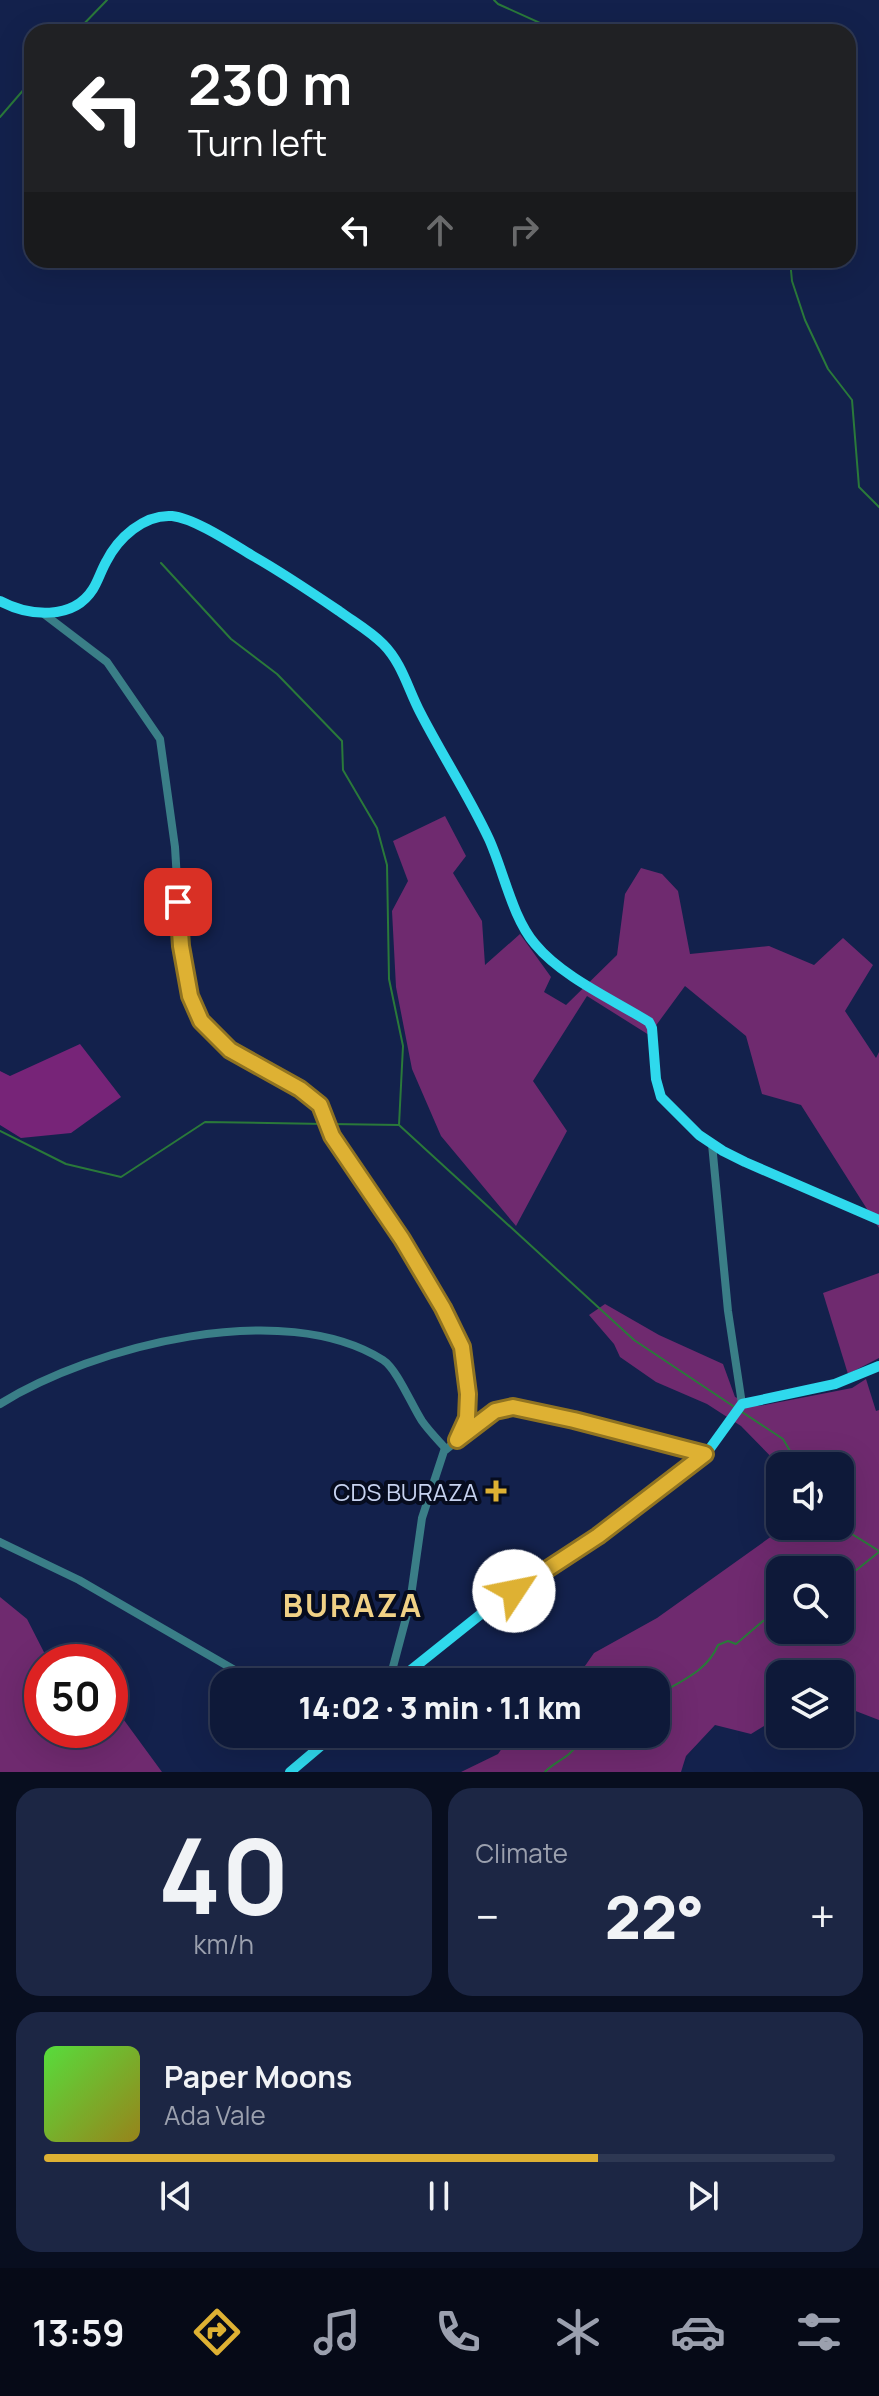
<!DOCTYPE html>
<meta charset="utf-8">
<style>
body{margin:0;font-family:Manrope,sans-serif;background:#1c2644;color:#f1f3f6;height:100vh;display:flex;flex-direction:column;font-size:30px;white-space:nowrap}
*{box-sizing:border-box;margin:0}
p{font-size:26px;color:#9ba0ae}
.icon{flex:none;width:44px;height:44px;fill:none;stroke:currentColor;stroke-width:2;stroke-linecap:round;stroke-linejoin:round}
.map{position:relative;height:1772px;overflow:hidden}
.details{display:flex;flex-direction:column;gap:16px;padding:16px;background:#080e1f;flex:1}
.details>*{flex:none}
.banner{position:absolute;left:24px;top:24px;width:832px;height:244px;border-radius:24px;box-shadow:0 8px 32px #0002,0 0 0 2px #2e3853;background:#202124;color:#fff;overflow:hidden}
.tools{position:absolute;left:766px;top:1452px;display:grid;gap:16px}
.tools a{display:grid;place-items:center;width:88px;height:88px;border-radius:16px;background:#0e1939;box-shadow:0 8px 32px #0002,0 0 0 2px #2e3853;font-size:40px}
.speed{position:absolute;left:24px;top:1644px;display:flex;gap:16px;font-size:40px;font-weight:700;text-align:center}
.speed>*{display:grid;place-content:center;width:104px;height:104px;border-radius:50%;background:#0e1939;box-shadow:0 8px 32px #0002,0 0 0 2px #2e3853;line-height:1}
.speed .limit{border:12px solid #d22;background:#fff;color:#111}
.pin{position:absolute;display:grid;place-items:center;width:68px;height:68px;color:#fff;margin:-34px;border-radius:16px;box-shadow:0 4px 12px #0006}
.me{position:absolute;width:88px;margin:-44px;rotate:56deg;stroke-linejoin:round;filter:drop-shadow(0 0 6px #0008)}
.turn{display:flex;align-items:center;gap:28px;height:168px;padding:0 32px;font-size:36px}
.turn .icon{width:104px;height:104px;stroke-width:2.5}
.turn b{display:block;font-size:56px;line-height:68px}
.lanes{display:flex;align-items:center;height:76px;padding:0 32px;background:#0003;justify-content:center;gap:40px;direction:ltr}
.lanes .off{opacity:.35}
.big{font-size:60px;font-weight:800;line-height:1.1}
.details .widget{flex:1;display:flex;flex-direction:column;justify-content:center;gap:12px;min-width:0;padding:0 28px;border-radius:24px;background:#1c2644}
.details .dial{align-items:center;gap:0}
.dial b{font-size:104px;line-height:1}
.song{display:flex;align-items:center;gap:24px}
.cover{width:96px;height:96px;border-radius:12px;background:linear-gradient(135deg,hsl(110 70% 55%),hsl(50 70% 35%))}
.played{height:8px;border-radius:4px;background:linear-gradient(90deg,#deb133 70%,#2e3853 70%)}
.keys{display:flex;justify-content:space-around;direction:ltr}
.heat{display:flex;justify-content:space-between;align-items:center;font-size:44px;direction:ltr}
.details .tiles{flex:1;display:grid;gap:16px;grid-template-columns:1fr 1fr}
.widget:last-child{grid-column:span 2}
.trip{position:absolute;left:210px;top:1668px;width:460px;height:80px;border-radius:24px;background:#0e1939;box-shadow:0 8px 32px #0002,0 0 0 2px #2e3853;font-weight:800;line-height:80px;text-align:center}
.dock{display:flex;height:128px;justify-content:space-around;align-items:center;background:#060a17;color:#9ba0ae}
.dock .icon{width:56px;height:56px}
.dock .active{color:#deb133}
.dock b{font-size:36px;color:#f1f3f6}
.map>svg:first-child{display:block}
.green{fill:#6f2a6f;fill-rule:evenodd}
.forest{fill:#772478}
.lines{fill:none;stroke-linecap:round;stroke-linejoin:round}
.stream{stroke:#2a793a;stroke-width:2}
.minor{stroke:#3a7e87;stroke-width:8}
.major{stroke:#2fd9ed;stroke-width:10}
.route-casing{stroke:#907321;stroke-width:20}
.route{stroke:#deb133;stroke-width:14}
.poi-dot{fill:#deb133;stroke:#060c1f;stroke-width:3}
.labels{text-anchor:middle;dominant-baseline:central;stroke-width:8;stroke-linejoin:round;paint-order:stroke}
.poi-label{font-size:24px;fill:#c7d3f0;stroke:#060c1f;text-anchor:end}
.district-label{font-size:32px;font-weight:bold;letter-spacing:2px;fill:#f0d186;stroke:#060c1f}
</style>
<div class="map">
<svg width="879" height="1772" viewBox="0 0 879 1772">
<rect width="100%" height="100%" fill="#13214c"/>
<g class="green">
<path d="M445 816 466 856 453 873 482 921 485 965 520 934 551 977 544 992 566 1005 617 955 625 894 641 868 662 874 678 891 690 954 769 946 814 965 843 938 873 965 845 1011 876 1058 879 1052V1228L801 1105 762 1094 746 1036 685 986 649 1035 587 996 533 1081 567 1131 516 1226 441 1136 412 1069 396 987 392 911 408 881 393 841Z"/>
<path d="M879 1273V1358L848 1374 823 1293Z"/>
<path d="M605 1304 659 1335 723 1364 735 1397 759 1406 852 1388 866 1379 876 1411 879 1410V1720L840 1705V1674H780V1716L751 1734 715 1725 686 1756 681 1772H461L498 1754 512 1734H656V1682H570L578 1676 594 1653 657 1618 786 1526H840V1466H780L741 1426 707 1404 656 1382 620 1357 614 1344 589 1315ZM780 1570H840V1630H780Z"/>
<path d="M0 1597 27 1619 49 1662H42V1730H110V1701L162 1772H0Z"/>
</g>
<path class="forest" d="M80 1044 121 1097 71 1133 21 1138 0 1125V1071L10 1076Z"/>
<g class="lines">
<g class="stream">
<path d="M494 0 498 4 560 32"/>
<path d="M76 32 107 0"/>
<path d="M0 117 32 80"/>
<path d="M790 260 792 281 805 320 828 369 852 400 859 487 879 507"/>
<path d="M161 563 231 639 277 674 342 741 343 770 377 828 387 865 389 979 403 1046 399 1125"/>
<path d="M331 1124 399 1125 634 1340 733 1406"/>
<path d="M0 1131 66 1164 121 1177 205 1122 325 1124"/>
<path d="M742 1412 783 1439 799 1466"/>
<path d="M839 1526 879 1551"/>
<path d="M840 1583 879 1552"/>
<path d="M656 1696C680 1681 707 1672 718 1645L728 1641 736 1644 763 1621 780 1615"/>
<path d="M545 1772C555 1761 570 1758 577 1744L591 1742 600 1734"/>
</g>
<g class="minor">
<path d="M44 614 107 662 160 739 175 847 181 946 194 1009 201 1021 230 1050 300 1089 320 1105 332 1136 431 1286 462 1347 468 1394 467 1418 457 1440"/>
<path d="M712 1144 728 1311 742 1404"/>
<path d="M0 1404C93 1346 284 1297 383 1360 397 1369 412 1406 422 1421 429 1431 438 1440 446 1449"/>
<path d="M0 1542 79 1580 238 1672 260 1682"/>
<path d="M389 1682 410 1603 422 1518 444 1451 495 1411 513 1407 520 1408 705 1454"/>
</g>
<g class="major">
<path d="M0 601C28 616 73 621 93 589 98 581 101 571 106 562 118 538 144 514 172 516 194 518 233 544 253 556 283 573 311 592 339 611 354 622 370 631 383 644 402 663 408 689 420 712 442 755 469 796 489 839 504 872 512 917 535 944 562 977 614 1000 649 1022L652 1028 656 1079 661 1097 699 1135 723 1151 745 1162 879 1220"/>
<path d="M396 1682 491 1606 598 1536 694 1463 711 1447 742 1404 835 1384 879 1366"/>
<path d="M290 1772 335 1734"/>
</g>
</g>
<g class="lines">
<g class="route-casing">
<path id="route" d="M178 902 181 946 190 996 201 1021 230 1050 300 1089 320 1105 332 1136 402 1239 443 1308 462 1347 468 1394 467 1418 457 1440 495 1411 513 1407 574 1420 705 1454 598 1536 514 1591"/>
</g>
<use href="#route" class="route"/>
</g>
<path class="poi-dot" d="M492 1479h8v8h8v8h-8v8h-8v-8h-8v-8h8z"/>
<g class="labels">
<g class="poi-label">
<text x="478" y="1491">CDS BURAZA</text>
</g>
<g class="district-label">
<text x="353" y="1605">BURAZA</text>
</g>
</g>
</svg>
<div class="tools">
<a><svg class="icon" aria-label="sound" viewBox="0 0 24 24"><path d="M4 9h4l5-4v14l-5-4H4zM17 9q2 3 0 6"/></svg></a>
<a><svg class="icon" aria-label="search" viewBox="0 0 24 24"><circle cx="10" cy="10" r="6"/><path d="M15 15l6 6"/></svg></a>
<a><svg class="icon" aria-label="layers" viewBox="0 0 24 24"><path d="M12 4l9 5-9 5-9-5zM3 14l9 5 9-5"/></svg></a>
</div>
<div class="speed"><div class="limit">50</div></div>
<div class="pin" style="left:178px;top:902px;background:#d93025"><svg class="icon" aria-label="arrive" viewBox="0 0 24 24"><path d="M6 21V4h12l-3 4 3 4H6"/></svg></div>
<svg class="me" style="left:514px;top:1591px" viewBox="-20 -20 40 40"><circle r="19" fill="#fff"/><path d="M0-13L10 11 0 6-10 11z" fill="#deb133"/></svg>
<div class="trip">14:02 · 3 min · 1.1 km</div>
<div class="banner">
<div class="turn"><svg class="icon" aria-label="left" viewBox="0 0 24 24"><path d="M17 20v-9H6M10 6l-5 5 5 5"/></svg><div><b>230 m</b>Turn left</div></div>
<div class="lanes"><svg class="icon" aria-label="left" viewBox="0 0 24 24"><path d="M17 20v-9H6M10 6l-5 5 5 5"/></svg><svg class="icon off" aria-label="ahead" viewBox="0 0 24 24"><path d="M12 20V5M6 11l6-6 6 6"/></svg><svg class="icon off" aria-label="right" viewBox="0 0 24 24"><path d="M7 20v-9h11M14 6l5 5-5 5"/></svg></div>
</div>
</div>
<section class="details">
<div class="tiles">
<div class="widget dial"><b>40</b><p>km/h</p></div>
<div class="widget"><p>Climate</p>
<div class="heat"><a>−</a><b class="big">22°</b><a>+</a></div>
</div>
<div class="widget">
<div class="song"><i class="cover"></i><div><b>Paper Moons</b><p>Ada Vale</p></div></div>
<div class="played"></div>
<div class="keys"><svg class="icon" aria-label="previous" viewBox="0 0 24 24"><path d="M18 5L8 12l10 7zM5 5v14"/></svg><svg class="icon" aria-label="pause" viewBox="0 0 24 24"><path d="M8 5v14M16 5v14"/></svg><svg class="icon" aria-label="next" viewBox="0 0 24 24"><path d="M6 5l10 7-10 7zM19 5v14"/></svg></div>
</div>
</div>
</section>
<nav class="dock">
<b>13:59</b>
<svg class="icon active" aria-label="directions" viewBox="0 0 24 24"><path d="M12 3l9 9-9 9-9-9zM9 14v-3h6M13 9l2 2-2 2"/></svg>
<svg class="icon" aria-label="music" viewBox="0 0 24 24"><path d="M9 18V5l10-2v13"/><circle cx="6" cy="18" r="3"/><circle cx="16" cy="16" r="3"/></svg>
<svg class="icon" aria-label="phone" viewBox="0 0 24 24"><path d="M5 4h4l2 5-3 2q2 4 5 5l2-3 5 2v4C11 20 4 13 5 4z"/></svg>
<svg class="icon" aria-label="climate" viewBox="0 0 24 24"><path d="M12 3v18M4 7l16 10M4 17L20 7"/></svg>
<svg class="icon" aria-label="car" viewBox="0 0 24 24"><path d="M5 17H2v-5l4-1 3-4h7l3 4 3 1v5h-3M9 17h6M6 11h13"/><circle cx="7" cy="17" r="2"/><circle cx="17" cy="17" r="2"/></svg>
<svg class="icon" aria-label="filters" viewBox="0 0 24 24"><path d="M4 7h16M4 17h16"/><circle cx="9" cy="7" r="2"/><circle cx="15" cy="17" r="2"/></svg>
</nav>
